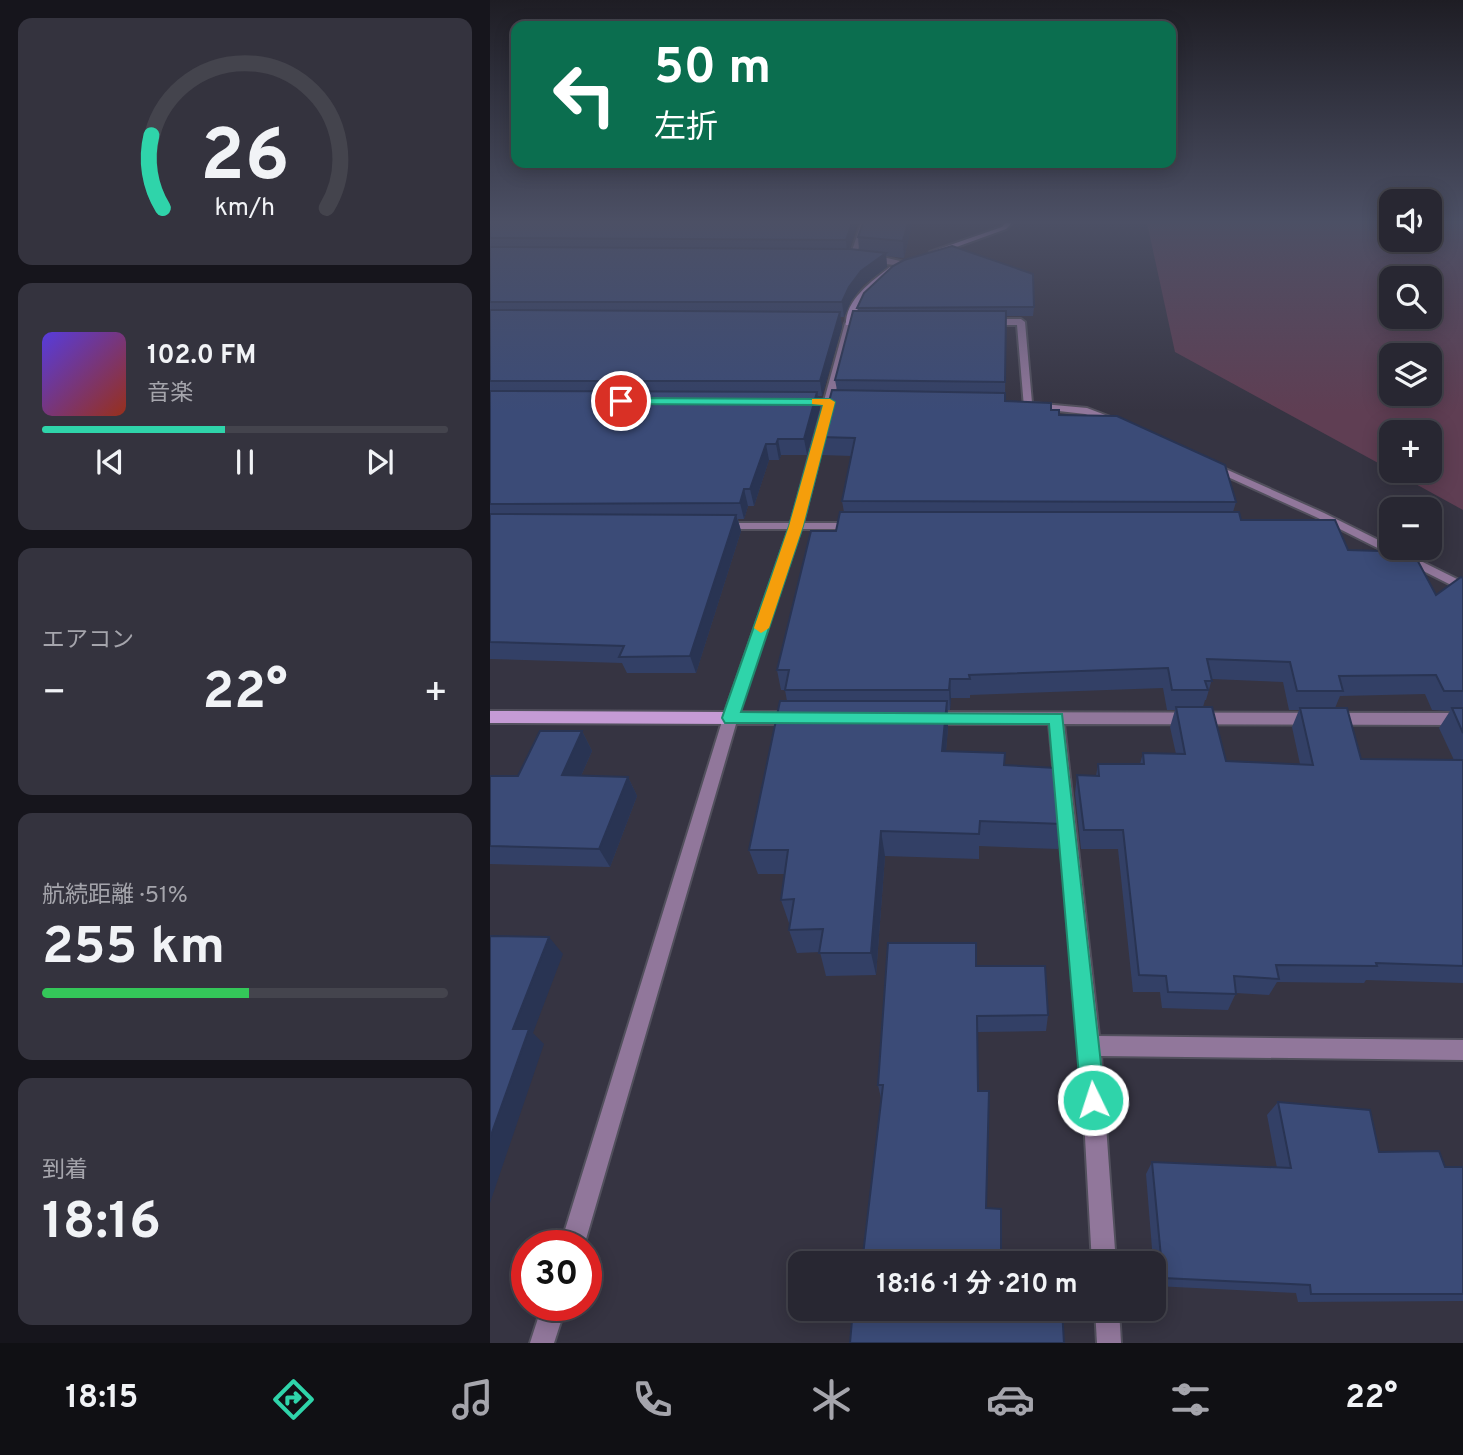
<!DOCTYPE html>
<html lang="ja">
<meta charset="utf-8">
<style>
body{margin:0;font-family:Overpass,"Noto Sans JP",sans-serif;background:#34333e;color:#f1f3f6;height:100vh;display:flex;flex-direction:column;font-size:26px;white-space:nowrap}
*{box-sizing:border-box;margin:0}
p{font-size:23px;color:#a5a5ac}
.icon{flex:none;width:38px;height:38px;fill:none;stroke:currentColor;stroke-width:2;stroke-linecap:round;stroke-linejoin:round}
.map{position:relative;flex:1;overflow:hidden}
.sheet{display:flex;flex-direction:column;gap:18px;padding:18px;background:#16151c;width:490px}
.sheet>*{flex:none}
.hud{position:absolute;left:21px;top:21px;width:665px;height:147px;border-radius:14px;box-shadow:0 4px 18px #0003,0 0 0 2px #44444d;background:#0b6e4f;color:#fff;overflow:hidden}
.tools{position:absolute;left:889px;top:189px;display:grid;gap:14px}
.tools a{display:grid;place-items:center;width:63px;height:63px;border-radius:14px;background:#282732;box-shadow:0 4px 18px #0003,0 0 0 2px #44444d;font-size:35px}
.speed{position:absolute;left:21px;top:1230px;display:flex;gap:14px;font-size:35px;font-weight:700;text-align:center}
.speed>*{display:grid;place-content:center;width:91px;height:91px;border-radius:50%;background:#282732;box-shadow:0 4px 18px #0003,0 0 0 2px #44444d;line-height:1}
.speed .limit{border:10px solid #d22;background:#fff;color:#111}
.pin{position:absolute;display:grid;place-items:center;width:60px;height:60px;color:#fff;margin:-30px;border:4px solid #fff;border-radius:50%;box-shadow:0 2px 7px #0007}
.me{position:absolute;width:77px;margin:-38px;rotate:356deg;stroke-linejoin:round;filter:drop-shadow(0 0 5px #0008)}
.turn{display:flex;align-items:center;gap:24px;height:147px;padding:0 28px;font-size:32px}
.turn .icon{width:91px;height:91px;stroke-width:2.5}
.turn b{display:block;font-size:49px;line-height:60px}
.big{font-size:52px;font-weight:700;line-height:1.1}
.sheet .tile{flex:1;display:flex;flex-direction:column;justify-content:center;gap:10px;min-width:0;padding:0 24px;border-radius:14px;background:#34333e}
.sheet .dial{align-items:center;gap:0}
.dial svg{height:182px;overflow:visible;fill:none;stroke:#44444d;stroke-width:7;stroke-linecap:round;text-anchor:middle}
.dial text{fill:#f1f3f6;stroke:none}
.song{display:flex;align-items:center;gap:21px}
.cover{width:84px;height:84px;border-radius:10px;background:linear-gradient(135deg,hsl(250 70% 55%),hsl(10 70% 35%))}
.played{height:7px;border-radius:4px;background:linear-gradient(90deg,#2fd4aa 45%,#44444d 45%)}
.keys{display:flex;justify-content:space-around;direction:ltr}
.heat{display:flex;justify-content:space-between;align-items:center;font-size:38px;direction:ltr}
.charge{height:10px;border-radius:5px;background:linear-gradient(90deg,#34c759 51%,#44444d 0)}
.trip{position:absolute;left:298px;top:1251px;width:378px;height:70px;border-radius:14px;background:#282732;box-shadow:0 4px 18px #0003,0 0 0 2px #44444d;font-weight:700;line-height:70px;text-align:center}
.dock{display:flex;height:112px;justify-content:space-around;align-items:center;background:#101014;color:#a5a5ac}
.dock .icon{width:49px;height:49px}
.dock .active{color:#2fd4aa}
.dock b{font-size:32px;color:#f1f3f6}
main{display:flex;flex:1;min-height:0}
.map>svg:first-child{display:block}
.green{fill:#5f3e53;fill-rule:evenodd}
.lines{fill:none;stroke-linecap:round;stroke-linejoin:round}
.street-casing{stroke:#52505d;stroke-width:4}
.secondary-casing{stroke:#52505d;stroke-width:4}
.street{fill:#91779b;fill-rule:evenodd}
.secondary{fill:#c59bd5;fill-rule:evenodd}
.wall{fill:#334066;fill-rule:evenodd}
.shaded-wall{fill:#293453}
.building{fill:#3b4b77;stroke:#293453;stroke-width:2}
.route{fill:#2fd4aa;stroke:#1f8a6e;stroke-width:2}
.slow{fill:#f59e0b}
</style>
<main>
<section class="sheet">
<div class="tile dial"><svg viewBox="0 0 100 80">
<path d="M14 69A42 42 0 1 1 86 69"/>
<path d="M14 69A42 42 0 0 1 9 37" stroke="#2fd4aa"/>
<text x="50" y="56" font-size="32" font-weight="700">26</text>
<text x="50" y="72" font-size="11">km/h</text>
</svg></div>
<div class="tile">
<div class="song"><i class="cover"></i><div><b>102.0 FM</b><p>音楽</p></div></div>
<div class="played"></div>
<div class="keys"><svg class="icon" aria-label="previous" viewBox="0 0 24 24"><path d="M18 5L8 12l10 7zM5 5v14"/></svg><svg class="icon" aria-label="pause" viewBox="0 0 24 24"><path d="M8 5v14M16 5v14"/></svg><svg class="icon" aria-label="next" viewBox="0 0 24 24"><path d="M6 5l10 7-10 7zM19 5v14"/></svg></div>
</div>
<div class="tile"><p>エアコン</p>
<div class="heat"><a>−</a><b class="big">22°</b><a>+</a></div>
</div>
<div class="tile"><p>航続距離 · 51%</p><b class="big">255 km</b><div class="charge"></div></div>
<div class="tile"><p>到着</p><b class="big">18:16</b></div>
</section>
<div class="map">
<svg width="973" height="1343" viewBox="0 0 973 1343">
<rect width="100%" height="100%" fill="#363442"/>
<path class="green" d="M657 223H901V240H940V223H973V510L902 471H940V432H901V470L685 352ZM901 278H940V317H901ZM901 355H940V394H901Z"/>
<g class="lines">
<g class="street-casing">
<g id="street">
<path d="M371 223H377L366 256 397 258 414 262V266L359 260Z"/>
<path d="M531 319 535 322 542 403 597 408 631 421V425H623L595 414 534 407 527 325H498L494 322 498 319Z"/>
<path d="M359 320 363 323 313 523H366L372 526 366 529H311L249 712H303L308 714 310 718 308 722 303 724H246L94 1246H70L233 718 299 529H232L226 526 232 523H301L355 323Z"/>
<path d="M722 463 834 513 973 582V591L826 517 718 468V464Z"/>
<path d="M439 712 973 713V725L574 724 609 1036 973 1040V1060L611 1056 626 1264H602L590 1046 559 724H439L434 722 432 718 434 714Z"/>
<path d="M52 1306H76L64 1343H40Z"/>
<path d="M605 1309H629L631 1343H607Z"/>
</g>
</g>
<g class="secondary-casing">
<g id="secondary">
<path d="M515 223H522L516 229 447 254 440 252 512 227Z"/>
<path d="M400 267 407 269C384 290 374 294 362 325H356C355 300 382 281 400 267Z"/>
<path d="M0 711 240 712 245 714 247 718 245 722 240 724 0 723Z"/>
</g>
</g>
<use href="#street" class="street"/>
<use href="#secondary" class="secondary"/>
</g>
<g class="wall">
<path d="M0 223H366V229L359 249 369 250 368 237 421 229 414 258 396 256 397 267 373 285 361 301 354 317H350L352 327 332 396H328L330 408 317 455H291L289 460H279L264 506H258L254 519H248L251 531 206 673H137L132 663 0 659Z"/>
<path d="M544 307 543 316H516L515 401 561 410 569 415 746 502 743 512 751 520 858 550 946 595 973 578V983L876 980 874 983 787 982 779 995 746 993 738 1010 672 1008 670 992H643L628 849H591L585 794 587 775 606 776 608 764H650L653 753 686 754 680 727 685 710H677L673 688 480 695V698H461L460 710H458V727L456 751 514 765 572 824 568 849 489 846V859L395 856 386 975 336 976 330 952 307 953 299 930 300 923H299L291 900 295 874H268L259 850 297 701 295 690H291L287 670 354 512 352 501 362 456 332 455 330 437 347 390 345 380 368 311 367 308ZM722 679 793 682 799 710H809L802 727 810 764 736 761 713 707 715 700H716ZM935 694 942 710 960 711 949 728 964 760 871 759 845 708 850 696Z"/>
<path d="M92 731 102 751 91 776 138 777 147 796 120 867 0 864V776H28Z"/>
<path d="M486 966 558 1015 556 1031 487 1032 488 1091 496 1208 391 1098 388 1085Z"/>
<path d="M788 1102 889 1152 955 1167H973V1301L808 1302 806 1293 665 1286 656 1174 662 1162 787 1168 777 1115Z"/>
</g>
<g class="shaded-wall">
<path d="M362 223H366V229L357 253 356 240Z"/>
<path d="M418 223H421V229L414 258 413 241Z"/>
<path d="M396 253 397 267 373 285 361 301 354 317 352 302 359 287 371 271Z"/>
<path d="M350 312 352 327 332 396 330 381Z"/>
<path d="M327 392 330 408 317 455 314 439Z"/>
<path d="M288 439 291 455 289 460 286 444Z"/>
<path d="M276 444 279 460 264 506 260 489Z"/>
<path d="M254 489 258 506 254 519 250 503Z"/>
<path d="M246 515 251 531 206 673 200 656Z"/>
<path d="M460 679 461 698 460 710 459 690Z"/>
<path d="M457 701 458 727 454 777 452 751Z"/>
<path d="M92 731 102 751 83 794 72 775Z"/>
<path d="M138 777 147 796 120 867 109 849Z"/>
<path d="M391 831 395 856 386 975 381 953Z"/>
<path d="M59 937 73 954 43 1033 54 1044 0 1203V1138L23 1029Z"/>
</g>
<g class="building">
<path d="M0 223H362L356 240 0 238Z"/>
<path d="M373 223H418L413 241 368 237Z"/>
<path d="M462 246 543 274 544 307 367 308 374 293 403 266 414 260Z"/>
<path d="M0 247 360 249 396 253 371 271 359 287 352 302H0Z"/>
<path d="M0 310 350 312 330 381H0Z"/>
<path d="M363 311H516L515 382 345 380Z"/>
<path d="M342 390 515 393V401L561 403V410H569V415L627 416 735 465 746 502 352 501 365 438 330 437Z"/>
<path d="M0 391 327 392 314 439H288L286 444H276L260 489H254L250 503 0 504Z"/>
<path d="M350 512H749L751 520H845L858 550 923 552 946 595 971 577 973 578V691H954L946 675 849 676 853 691H807L800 662 717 659 722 681H715L718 690H682L678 668 479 675 480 679H460L459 690H295L299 670H287L321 531H346Z"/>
<path d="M0 514 246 515 200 656 129 657 134 646 0 642Z"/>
<path d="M290 701H457L452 751 515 753 514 765 566 768 572 824 490 821 489 834 391 831 381 953H329L333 929 299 930 304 899 291 900 298 850H259Z"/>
<path d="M686 707H722L736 761 823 765 810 708H857L871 759 973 760V966L886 963 887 966 786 965 789 979 744 976 746 994 678 992 676 976 649 975 633 830H594L587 775 609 776 608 764H654L653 753 695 754Z"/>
<path d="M962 708H973V733Z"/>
<path d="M50 731H92L72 775 138 777 109 849 0 846V776H28Z"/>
<path d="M0 936 59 937 23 1029H39L0 1138Z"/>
<path d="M398 943H486V966H555L558 1015 487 1016 488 1091H499L496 1208 511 1209V1264H372L393 1085H388Z"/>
<path d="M788 1102 880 1110 889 1152 949 1151 955 1167H973V1294H821L820 1285 673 1278 662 1162 801 1168Z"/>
<path d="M363 1309H572L574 1343H360Z"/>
</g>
<linearGradient id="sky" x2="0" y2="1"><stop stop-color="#1e1d24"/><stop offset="0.54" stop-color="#4c5065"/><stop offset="1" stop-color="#4c5065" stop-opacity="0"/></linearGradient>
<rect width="973" height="411" fill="url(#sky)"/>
<path class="route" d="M131 398 340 399 345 402 313 526 251 712 572 714 615 1100 611 1108 603 1112 595 1108 591 1100 559 724 235 723 232 718 299 526 333 405 127 404 125 401Z"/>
<path class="slow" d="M322 399H340L345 402 313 526 279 628 271 633 264 628 299 526 333 405 322 404Z"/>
</svg>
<div class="tools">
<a><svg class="icon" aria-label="sound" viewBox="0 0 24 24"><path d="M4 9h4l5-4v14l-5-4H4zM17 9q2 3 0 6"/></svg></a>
<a><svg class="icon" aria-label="search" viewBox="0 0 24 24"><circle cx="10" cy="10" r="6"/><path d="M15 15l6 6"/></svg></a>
<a><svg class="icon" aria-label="layers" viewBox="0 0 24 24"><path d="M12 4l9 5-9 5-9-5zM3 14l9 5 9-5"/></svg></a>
<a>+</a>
<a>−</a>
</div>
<div class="speed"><div class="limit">30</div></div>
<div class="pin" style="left:131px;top:401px;background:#d93025"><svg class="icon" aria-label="arrive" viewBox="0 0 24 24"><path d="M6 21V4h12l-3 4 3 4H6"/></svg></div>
<svg class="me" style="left:603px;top:1100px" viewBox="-20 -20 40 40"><circle r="17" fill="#2fd4aa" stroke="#fff" stroke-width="3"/><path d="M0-11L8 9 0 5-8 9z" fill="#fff"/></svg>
<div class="trip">18:16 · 1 分 · 210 m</div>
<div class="hud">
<div class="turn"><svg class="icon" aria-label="left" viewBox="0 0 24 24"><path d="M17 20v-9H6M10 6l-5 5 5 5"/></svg><div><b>50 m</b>左折</div></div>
</div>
</div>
</main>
<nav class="dock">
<b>18:15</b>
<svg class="icon active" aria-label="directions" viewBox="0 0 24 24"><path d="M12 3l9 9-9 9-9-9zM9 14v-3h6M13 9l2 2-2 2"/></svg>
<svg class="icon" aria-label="music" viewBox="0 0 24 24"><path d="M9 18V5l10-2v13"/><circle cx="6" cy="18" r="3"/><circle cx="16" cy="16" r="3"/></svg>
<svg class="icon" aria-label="phone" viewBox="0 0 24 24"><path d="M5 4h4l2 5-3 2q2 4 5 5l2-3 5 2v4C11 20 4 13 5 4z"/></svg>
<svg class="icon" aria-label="climate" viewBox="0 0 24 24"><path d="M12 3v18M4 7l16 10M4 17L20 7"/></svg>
<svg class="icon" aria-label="car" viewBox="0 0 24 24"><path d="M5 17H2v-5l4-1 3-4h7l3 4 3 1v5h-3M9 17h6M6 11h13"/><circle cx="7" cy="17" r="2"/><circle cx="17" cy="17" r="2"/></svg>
<svg class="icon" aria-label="filters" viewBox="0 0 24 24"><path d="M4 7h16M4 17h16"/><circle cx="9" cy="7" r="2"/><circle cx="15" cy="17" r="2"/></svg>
<b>22°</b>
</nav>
